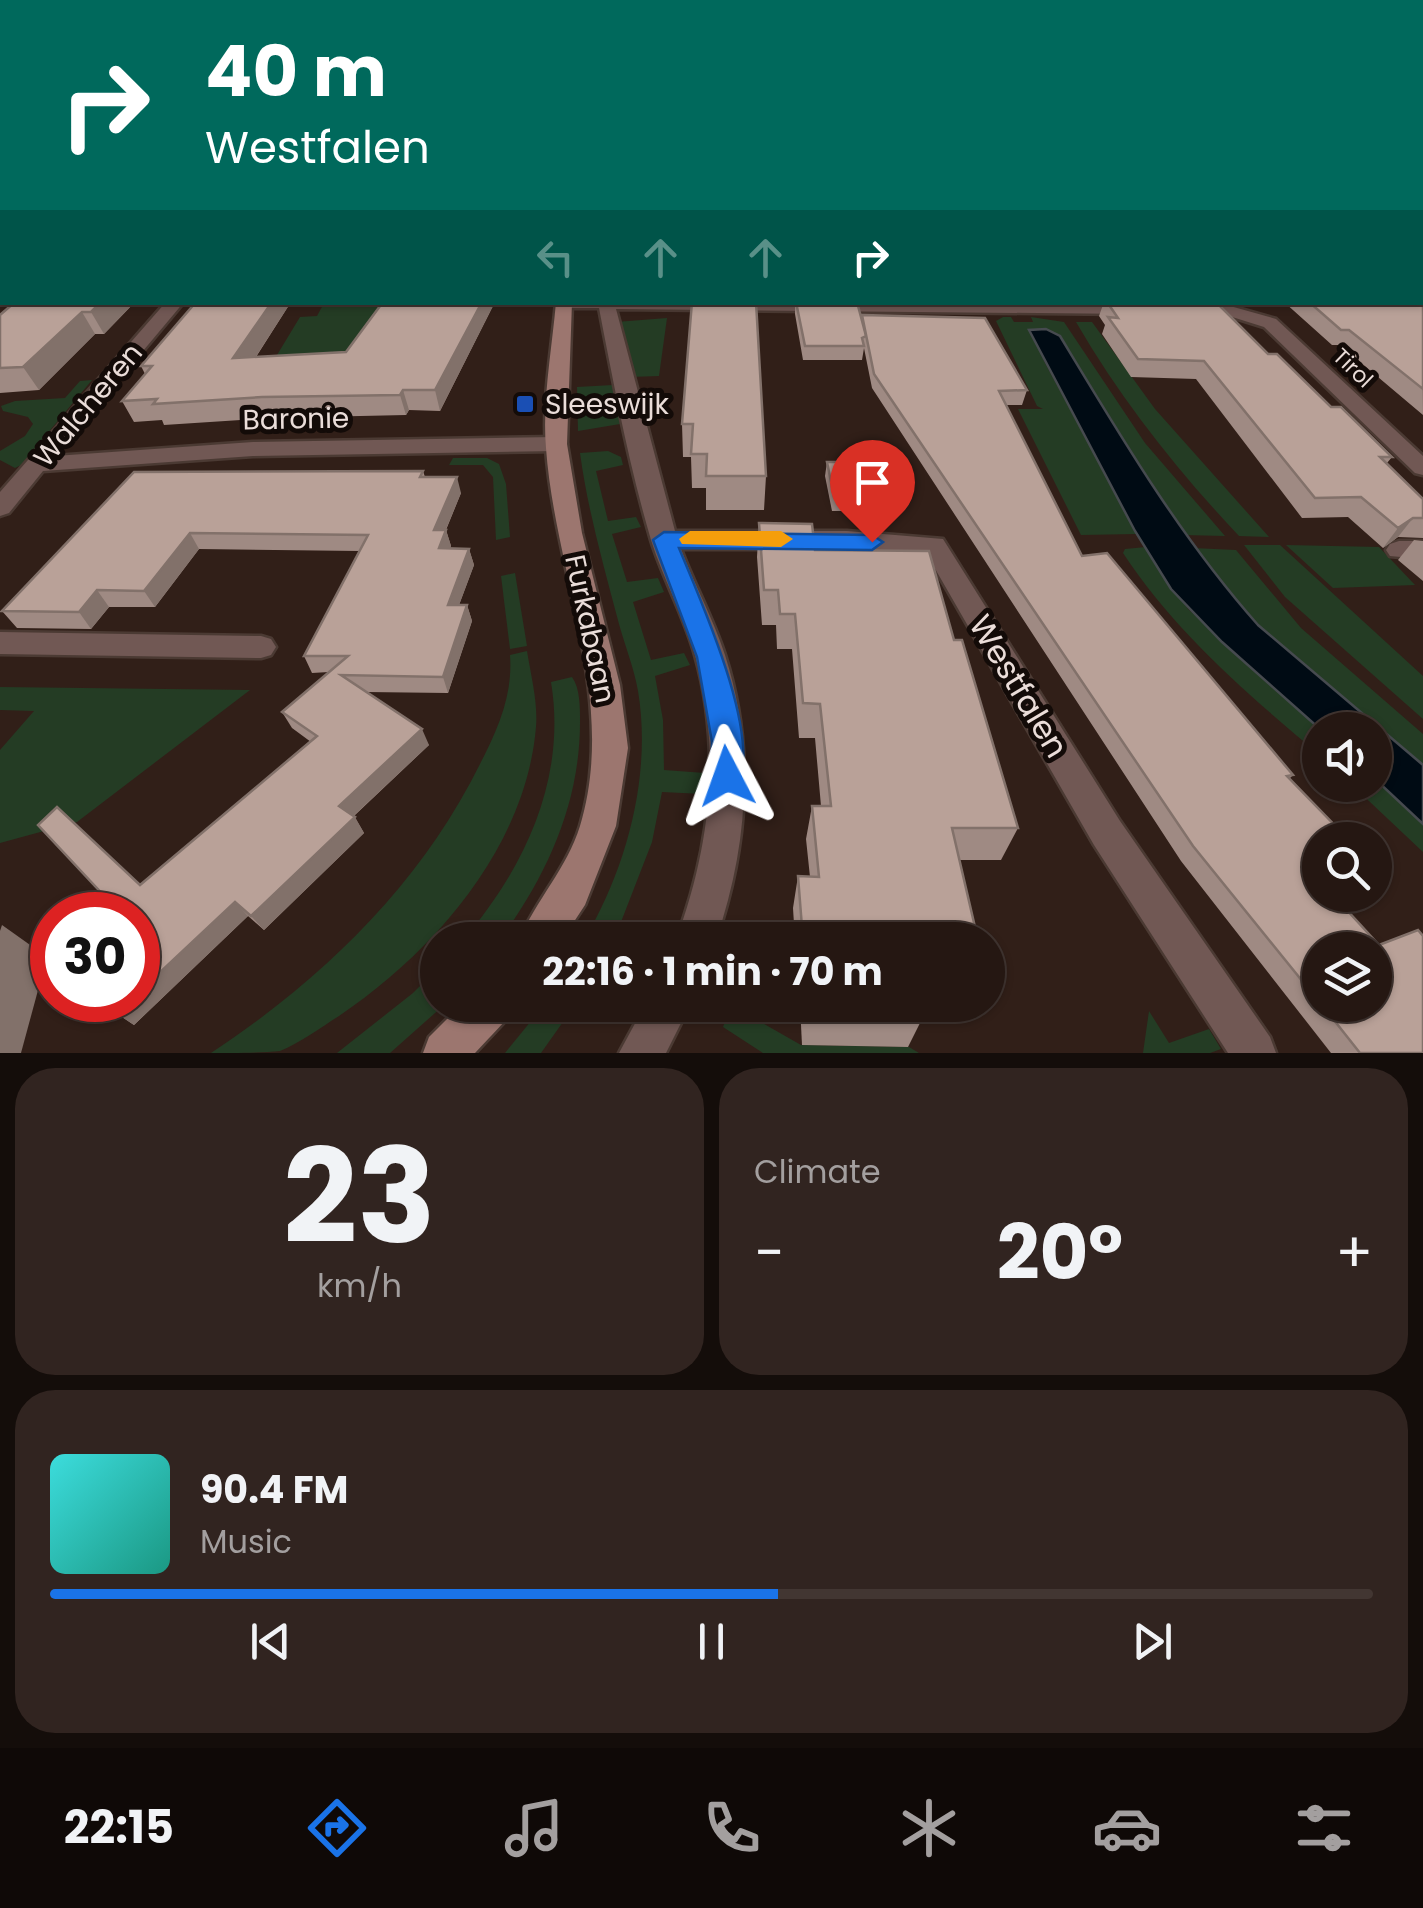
<!DOCTYPE html>
<meta charset="utf-8">
<style>
body{margin:0;font-family:Poppins,sans-serif;background:#312420;color:#f1f3f6;height:100vh;display:flex;flex-direction:column;font-size:38px;white-space:nowrap}
*{box-sizing:border-box;margin:0}
p{font-size:32px;color:#a39f9f}
.icon{flex:none;width:55px;height:55px;fill:none;stroke:currentColor;stroke-width:2;stroke-linecap:round;stroke-linejoin:round}
.map{position:relative;height:1053px;overflow:hidden}
.sheet{display:flex;flex-direction:column;gap:15px;padding:15px;background:#140d0a;flex:1}
.sheet>*{flex:none}
.hud{position:absolute;left:0px;top:0px;width:1425px;height:305px;box-shadow:0 2px 8px #0004,0 0 0 2px #423632;background:#00695c;color:#fff;overflow:hidden}
.buttons{position:absolute;left:1302px;top:712px;display:grid;gap:20px}
.buttons a{display:grid;place-items:center;width:90px;height:90px;border-radius:50%;background:#251712;box-shadow:0 2px 8px #0004,0 0 0 2px #423632;font-size:50px}
.speed{position:absolute;left:30px;top:892px;display:flex;gap:20px;font-size:50px;font-weight:700;text-align:center}
.speed>*{display:grid;place-content:center;width:130px;height:130px;border-radius:50%;background:#251712;box-shadow:0 2px 8px #0004,0 0 0 2px #423632;line-height:1}
.speed .limit{border:15px solid #d22;background:#fff;color:#111}
.pin{position:absolute;display:grid;place-items:center;width:85px;height:85px;color:#fff;margin:-102px -42px;border-radius:50% 50% 50% 0;rotate:-45deg;box-shadow:0 0 10px #0007}
.pin .icon{rotate:45deg}
.me{position:absolute;width:110px;margin:-55px;rotate:356deg;stroke-linejoin:round;filter:drop-shadow(0 0 8px #0008)}
.turn{display:flex;align-items:center;gap:35px;height:210px;padding:0 40px;font-size:45px}
.turn .icon{width:130px;height:130px;stroke-width:2.5}
.turn b{display:block;font-size:70px;line-height:85px}
.lanes{display:flex;align-items:center;height:95px;padding:0 40px;background:#0003;justify-content:center;gap:50px;direction:ltr}
.lanes .off{opacity:.35}
.big{font-size:75px;font-weight:700;line-height:1.1}
.sheet .widget{flex:1;display:flex;flex-direction:column;justify-content:center;gap:15px;min-width:0;padding:0 35px;border-radius:40px;background:#312420}
.sheet .dial{align-items:center;gap:0}
.dial b{font-size:130px;line-height:1}
.song{display:flex;align-items:center;gap:30px}
.cover{width:120px;height:120px;border-radius:15px;background:linear-gradient(135deg,hsl(180 70% 55%),hsl(170 70% 35%))}
.played{height:10px;border-radius:5px;background:linear-gradient(90deg,#1a73e8 55%,#423632 55%)}
.keys{display:flex;justify-content:space-around;direction:ltr}
.heat{display:flex;justify-content:space-between;align-items:center;font-size:55px;direction:ltr}
.sheet .tiles{flex:1;display:grid;gap:15px;grid-template-columns:1fr 1fr}
.widget:last-child{grid-column:span 2}
.trip{position:absolute;left:420px;top:922px;width:585px;height:100px;border-radius:50px;background:#251712;box-shadow:0 2px 8px #0004,0 0 0 2px #423632;font-weight:700;line-height:100px;text-align:center}
.menu{display:flex;height:160px;justify-content:space-around;align-items:center;background:#0f0907;color:#a39f9f}
.menu .icon{width:70px;height:70px}
.menu .active{color:#1a73e8}
.menu b{font-size:45px;color:#f1f3f6}
.map>svg:first-child{display:block}
.green{fill:#243c24}
.water{fill:#000b14;stroke:#464a4f;stroke-width:2.5}
.lines{fill:none;stroke-linecap:round;stroke-linejoin:round}
.lane-casing{stroke:#4b3a33;stroke-width:5}
.street-casing{stroke:#4b3a33;stroke-width:5}
.secondary-casing{stroke:#4b3a33;stroke-width:5}
.lane{fill:#715854;fill-rule:evenodd}
.street{fill:#715854;fill-rule:evenodd}
.secondary{fill:#9c766f;fill-rule:evenodd}
.wall{fill:#9f8a83;fill-rule:evenodd}
.shaded-wall{fill:#82716a}
.building{fill:#b9a198;stroke:#82716a;stroke-width:2.5}
.route{fill:#1a73e8;stroke:#114b97;stroke-width:2.5}
.slow{fill:#f59e0b}
.transit-dot{fill:#1a4fb4;stroke:#130b08;stroke-width:4}
.labels{text-anchor:middle;dominant-baseline:central;stroke-width:10;stroke-linejoin:round;paint-order:stroke}
.far-street-label{font-size:22px;fill:#eaddd9;stroke:#130b08}
.poi-label{font-size:28px;fill:#eaddd9;stroke:#130b08;text-anchor:start}
.street-label{font-size:28px;fill:#eaddd9;stroke:#130b08}
.near-street-label{font-size:32px;fill:#eaddd9;stroke:#130b08}
</style>
<div class="map">
<svg width="1423" height="1053" viewBox="0 0 1423 1053">
<rect width="100%" height="100%" fill="#311f18"/>
<g class="green">
<path d="M324 303H389L350 355H277L300 317 317 316Z"/>
<path d="M1003 317H1011L1014 322H1033L1031 317 1064 322 1145 443 1225 536 1183 535 1060 336 1035 329 1044 361 1137 534 1081 535 1018 409H1043L1037 406 996 321Z"/>
<path d="M667 318 659 376 629 377 616 322Z"/>
<path d="M1076 322H1092L1155 409 1269 537 1239 536C1176 469 1122 401 1076 322Z"/>
<path d="M92 380 21 465 15 468 0 460V451L25 436 33 424 28 417 3 411 1 406 15 401 65 398 80 381Z"/>
<path d="M613 385 620 424 578 431 577 387Z"/>
<path d="M608 451 621 457 623 465 596 471 608 521 636 517 641 527 612 534 627 582 658 578 664 592 633 602 651 660 684 653 690 665 655 676 663 720 664 770 705 773 703 794 662 792 652 842 614 940H584C627 868 652 774 638 691 634 668 625 646 619 624 604 567 588 512 580 453Z"/>
<path d="M453 458H487L499 464 506 484 510 537 496 540 493 477 483 465H449Z"/>
<path d="M1244 545H1280L1423 676V719L1285 597Z"/>
<path d="M1286 545 1379 547 1415 585 1333 588Z"/>
<path d="M1146 547 1188 609 1321 730 1320 755C1249 696 1174 631 1123 553L1125 549Z"/>
<path d="M1193 548 1236 550 1301 628 1423 734V765L1258 625Z"/>
<path d="M515 573 527 646 510 649 501 576Z"/>
<path d="M527 651C531 676 538 702 536 727 526 847 434 952 339 1016 320 1028 300 1043 280 1051 261 1053 231 1053 211 1053 323 979 420 885 480 764 498 729 513 695 510 655Z"/>
<path d="M572 677C580 688 580 707 580 722 580 804 547 875 500 940H463C525 868 567 778 551 682Z"/>
<path d="M0 687 250 690 77 822 0 843V750L34 711 0 710Z"/>
<path d="M1375 779 1423 824V852L1352 785H1375Z"/>
<path d="M437 969 438 1005H444L390 1053H337L413 993Z"/>
<path d="M544 1005H575L541 1053H505Z"/>
<path d="M731 1005 801 1045 909 1047 919 1053H763L723 1027Z"/>
<path d="M1149 1011 1169 1043 1209 1029 1221 1049 1210 1053H1143Z"/>
</g>
<path class="water" d="M1046 329 1060 336C1121 437 1180 537 1258 625L1423 765V824L1375 779V730H1321L1222 642 1171 589 1135 531 1029 330Z"/>
<g class="lines">
<g class="lane-casing">
<path id="lane" d="M1399 541H1423V559L1390 556 1386 550 1390 544Z"/>
</g>
<g class="street-casing">
<g id="street">
<path d="M166 302H184L55 456 253 442 556 437 567 444 556 451 253 456 43 471 9 513 0 516V492Z"/>
<path d="M999 302 1134 304 1142 309 1134 314 616 309 675 531H847L943 539 1120 821 1270 1037 1276 1053H1228L1094 845 926 553 847 549H681C694 584 713 618 725 655 755 749 748 847 716 940H676C710 848 722 750 695 655 684 615 663 579 651 540 629 465 614 386 599 308H564L556 303Z"/>
<path d="M1194 305 1230 306 1276 319 1423 456V475L1415 473 1264 327 1229 316 1188 314V306Z"/>
<path d="M0 632 261 636 271 639 276 647 271 655 261 658 0 654Z"/>
<path d="M645 1005H690L666 1053H619Z"/>
</g>
</g>
<g class="secondary-casing">
<g id="secondary">
<path d="M556 302H572L567 444 582 533 620 685 628 748 616 826 585 905 562 940H519C536 900 567 868 580 826 618 700 555 574 546 448 542 401 552 349 556 302Z"/>
<path d="M461 1005H512L506 1020 475 1053H423L429 1037Z"/>
</g>
</g>
<use href="#lane" class="lane"/>
<use href="#street" class="street"/>
<use href="#secondary" class="secondary"/>
</g>
<g class="wall">
<path d="M2 196V299H0V197Z"/>
<path d="M1422 197 1423 415 1340 345H1332L1284 302H1422Z"/>
<path d="M15 302H135L104 334H95L39 390 0 393V315Z"/>
<path d="M196 302H291L256 357 346 352 383 302H495L440 411 409 410 406 415 270 418 164 425 162 420 134 422 122 401 145 374 141 366Z"/>
<path d="M692 302 766 476 764 510H706V488H692L691 457H683L682 424Z"/>
<path d="M795 302 861 320 862 315 1027 390 1022 405H1006L1082 556 1293 775 1289 779 1320 840V871L1314 874 1423 1053H1331L1181 861 872 388 864 348 862 360H803L795 314ZM1320 950 1375 1005H1320Z"/>
<path d="M1104 302H1216L1268 354 1392 457 1387 463 1423 499V538L1398 537 1383 548 1348 517 1302 518 1196 379 1131 377 1102 334 1105 325 1099 316Z"/>
<path d="M827 462 904 497 901 511H832L825 476Z"/>
<path d="M423 471 425 477 461 493 446 530 451 546 450 548 469 549 474 565 459 605H467L472 621 448 693 366 692 429 745 354 816 364 833 264 930 248 916 134 1025 116 1013 140 885 311 742 292 728 282 712 329 672 312 673 304 656 359 551 199 549 155 607H109L91 629 17 628 2 611 134 472Z"/>
<path d="M759 523 815 550 954 640 1018 828 1001 860H959L978 940H795L793 908 798 876 810 877 806 839 812 806H821L815 738H799L792 649H777L776 625H762L757 557Z"/>
<path d="M1414 540 1423 541V581L1398 560Z"/>
<path d="M800 1005H919L921 1021 908 1047 802 1045Z"/>
</g>
<g class="shaded-wall">
<path d="M2 116V132L0 133V117Z"/>
<path d="M101 302H135L104 334 91 312Z"/>
<path d="M272 302H291L242 378 233 358Z"/>
<path d="M482 302H495L440 411 435 390Z"/>
<path d="M82 312 95 334 39 390 23 367Z"/>
<path d="M403 390 409 410 406 415 400 395Z"/>
<path d="M457 477 461 493 439 546 434 530Z"/>
<path d="M1413 518 1398 537 1383 548 1398 528Z"/>
<path d="M446 530 451 546 444 564 439 548Z"/>
<path d="M190 533 199 549 155 607 144 591Z"/>
<path d="M469 549 474 565 453 621 448 605Z"/>
<path d="M97 590 109 607 91 629 79 612Z"/>
<path d="M467 605 472 621 448 693 443 677Z"/>
<path d="M422 729 429 745 348 821 339 806Z"/>
<path d="M355 817 364 833 264 930 251 916Z"/>
<path d="M1320 863V871L1293 883 1309 868Z"/>
<path d="M235 902 248 916 134 1025 116 1013 130 1000H138V993Z"/>
<path d="M2 925 47 957 21 1053H0V931Z"/>
</g>
<g class="building">
<path d="M1422 197H1423V389L1349 330H1341L1309 302H1422Z"/>
<path d="M2 203V277H0V204Z"/>
<path d="M15 302H101L91 312H82L23 367 0 368V315Z"/>
<path d="M196 302H272L233 358 346 352 383 302H482L435 390H403L400 395 262 397 153 404 157 399 122 401 152 366H141Z"/>
<path d="M692 302H756L766 476H706L707 454H691L693 424H682Z"/>
<path d="M796 302H857L866 336 862 338 864 346H805Z"/>
<path d="M1107 302H1216L1268 354H1277L1331 407H1341L1392 457H1380L1423 499V518H1413L1398 528 1361 497 1315 498 1204 361 1138 359 1108 317 1118 318Z"/>
<path d="M862 315 985 318 1027 390 999 391 1082 556 1107 553 1293 775 1287 776 1349 840H1320V863L1309 868 1320 881V895H1333L1379 945 1418 930 1423 936V1053H1360L1322 1005H1375V950H1320V1003L1193 846 874 374Z"/>
<path d="M827 462H894L904 497H834Z"/>
<path d="M423 471 420 477H457L434 530H446L439 548 469 549 448 605H467L443 677 341 675 422 729 339 806 355 817 251 916 235 902 138 993V915H121H122L38 825 57 807 140 885 317 736 282 712 348 656H304L368 535 190 533 144 591 97 590 79 612 2 611 134 472Z"/>
<path d="M759 523 812 524 815 550 929 551 954 640H962L1018 828H952L978 940H803L798 876 819 877 812 806H831L820 704 803 703 795 614H780L778 590H764Z"/>
<path d="M104 1000H130L116 1013Z"/>
<path d="M808 1005H919L921 1021 809 1019Z"/>
</g>
<linearGradient id="sky" x2="0" y2="1"><stop stop-color="#1b110d"/><stop offset="0.43" stop-color="#484248"/><stop offset="1" stop-color="#484248" stop-opacity="0"/></linearGradient>
<rect width="1423" height="258" fill="url(#sky)"/>
<path class="route" d="M664 532 872 535 883 542 872 550 679 548C700 599 762 735 738 786L727 790 716 786 711 776 712 742 697 657 653 540Z"/>
<path class="slow" d="M690 531H781L793 539 781 547 682 544 679 539Z"/>
<rect class="transit-dot" x="515" y="394" width="20" height="20" rx="5"/>
<g class="labels">
<g class="far-street-label">
<text transform="translate(1353 368) rotate(44)">Tirol</text>
</g>
<g class="poi-label">
<text x="545" y="404">Sleeswijk</text>
</g>
<g class="street-label">
<text transform="translate(88 405) rotate(-50)">Walcheren</text>
<text transform="translate(296 419) rotate(-1)">Baronie</text>
<text transform="translate(590 629) rotate(78)">Furkabaan</text>
</g>
<g class="near-street-label">
<text transform="translate(1019 686) rotate(59)">Westfalen</text>
</g>
</g>
</svg>
<div class="buttons">
<a><svg class="icon" aria-label="sound" viewBox="0 0 24 24"><path d="M4 9h4l5-4v14l-5-4H4zM17 9q2 3 0 6"/></svg></a>
<a><svg class="icon" aria-label="search" viewBox="0 0 24 24"><circle cx="10" cy="10" r="6"/><path d="M15 15l6 6"/></svg></a>
<a><svg class="icon" aria-label="layers" viewBox="0 0 24 24"><path d="M12 4l9 5-9 5-9-5zM3 14l9 5 9-5"/></svg></a>
</div>
<div class="speed"><div class="limit">30</div></div>
<div class="pin" style="left:872px;top:542px;background:#d93025"><svg class="icon" aria-label="arrive" viewBox="0 0 24 24"><path d="M6 21V4h12l-3 4 3 4H6"/></svg></div>
<svg class="me" style="left:727px;top:776px" viewBox="-20 -20 40 40"><path d="M0-17L14 15 0 8-14 15z" fill="#1a73e8" stroke="#fff" stroke-width="4"/></svg>
<div class="trip">22:16 · 1 min · 70 m</div>
<div class="hud">
<div class="turn"><svg class="icon" aria-label="right" viewBox="0 0 24 24"><path d="M7 20v-9h11M14 6l5 5-5 5"/></svg><div><b>40 m</b>Westfalen</div></div>
<div class="lanes"><svg class="icon off" aria-label="left" viewBox="0 0 24 24"><path d="M17 20v-9H6M10 6l-5 5 5 5"/></svg><svg class="icon off" aria-label="ahead" viewBox="0 0 24 24"><path d="M12 20V5M6 11l6-6 6 6"/></svg><svg class="icon off" aria-label="ahead" viewBox="0 0 24 24"><path d="M12 20V5M6 11l6-6 6 6"/></svg><svg class="icon" aria-label="right" viewBox="0 0 24 24"><path d="M7 20v-9h11M14 6l5 5-5 5"/></svg></div>
</div>
</div>
<section class="sheet">
<div class="tiles">
<div class="widget dial"><b>23</b><p>km/h</p></div>
<div class="widget"><p>Climate</p>
<div class="heat"><a>−</a><b class="big">20°</b><a>+</a></div>
</div>
<div class="widget">
<div class="song"><i class="cover"></i><div><b>90.4 FM</b><p>Music</p></div></div>
<div class="played"></div>
<div class="keys"><svg class="icon" aria-label="previous" viewBox="0 0 24 24"><path d="M18 5L8 12l10 7zM5 5v14"/></svg><svg class="icon" aria-label="pause" viewBox="0 0 24 24"><path d="M8 5v14M16 5v14"/></svg><svg class="icon" aria-label="next" viewBox="0 0 24 24"><path d="M6 5l10 7-10 7zM19 5v14"/></svg></div>
</div>
</div>
</section>
<nav class="menu">
<b>22:15</b>
<svg class="icon active" aria-label="directions" viewBox="0 0 24 24"><path d="M12 3l9 9-9 9-9-9zM9 14v-3h6M13 9l2 2-2 2"/></svg>
<svg class="icon" aria-label="music" viewBox="0 0 24 24"><path d="M9 18V5l10-2v13"/><circle cx="6" cy="18" r="3"/><circle cx="16" cy="16" r="3"/></svg>
<svg class="icon" aria-label="phone" viewBox="0 0 24 24"><path d="M5 4h4l2 5-3 2q2 4 5 5l2-3 5 2v4C11 20 4 13 5 4z"/></svg>
<svg class="icon" aria-label="climate" viewBox="0 0 24 24"><path d="M12 3v18M4 7l16 10M4 17L20 7"/></svg>
<svg class="icon" aria-label="car" viewBox="0 0 24 24"><path d="M5 17H2v-5l4-1 3-4h7l3 4 3 1v5h-3M9 17h6M6 11h13"/><circle cx="7" cy="17" r="2"/><circle cx="17" cy="17" r="2"/></svg>
<svg class="icon" aria-label="filters" viewBox="0 0 24 24"><path d="M4 7h16M4 17h16"/><circle cx="9" cy="7" r="2"/><circle cx="15" cy="17" r="2"/></svg>
</nav>
